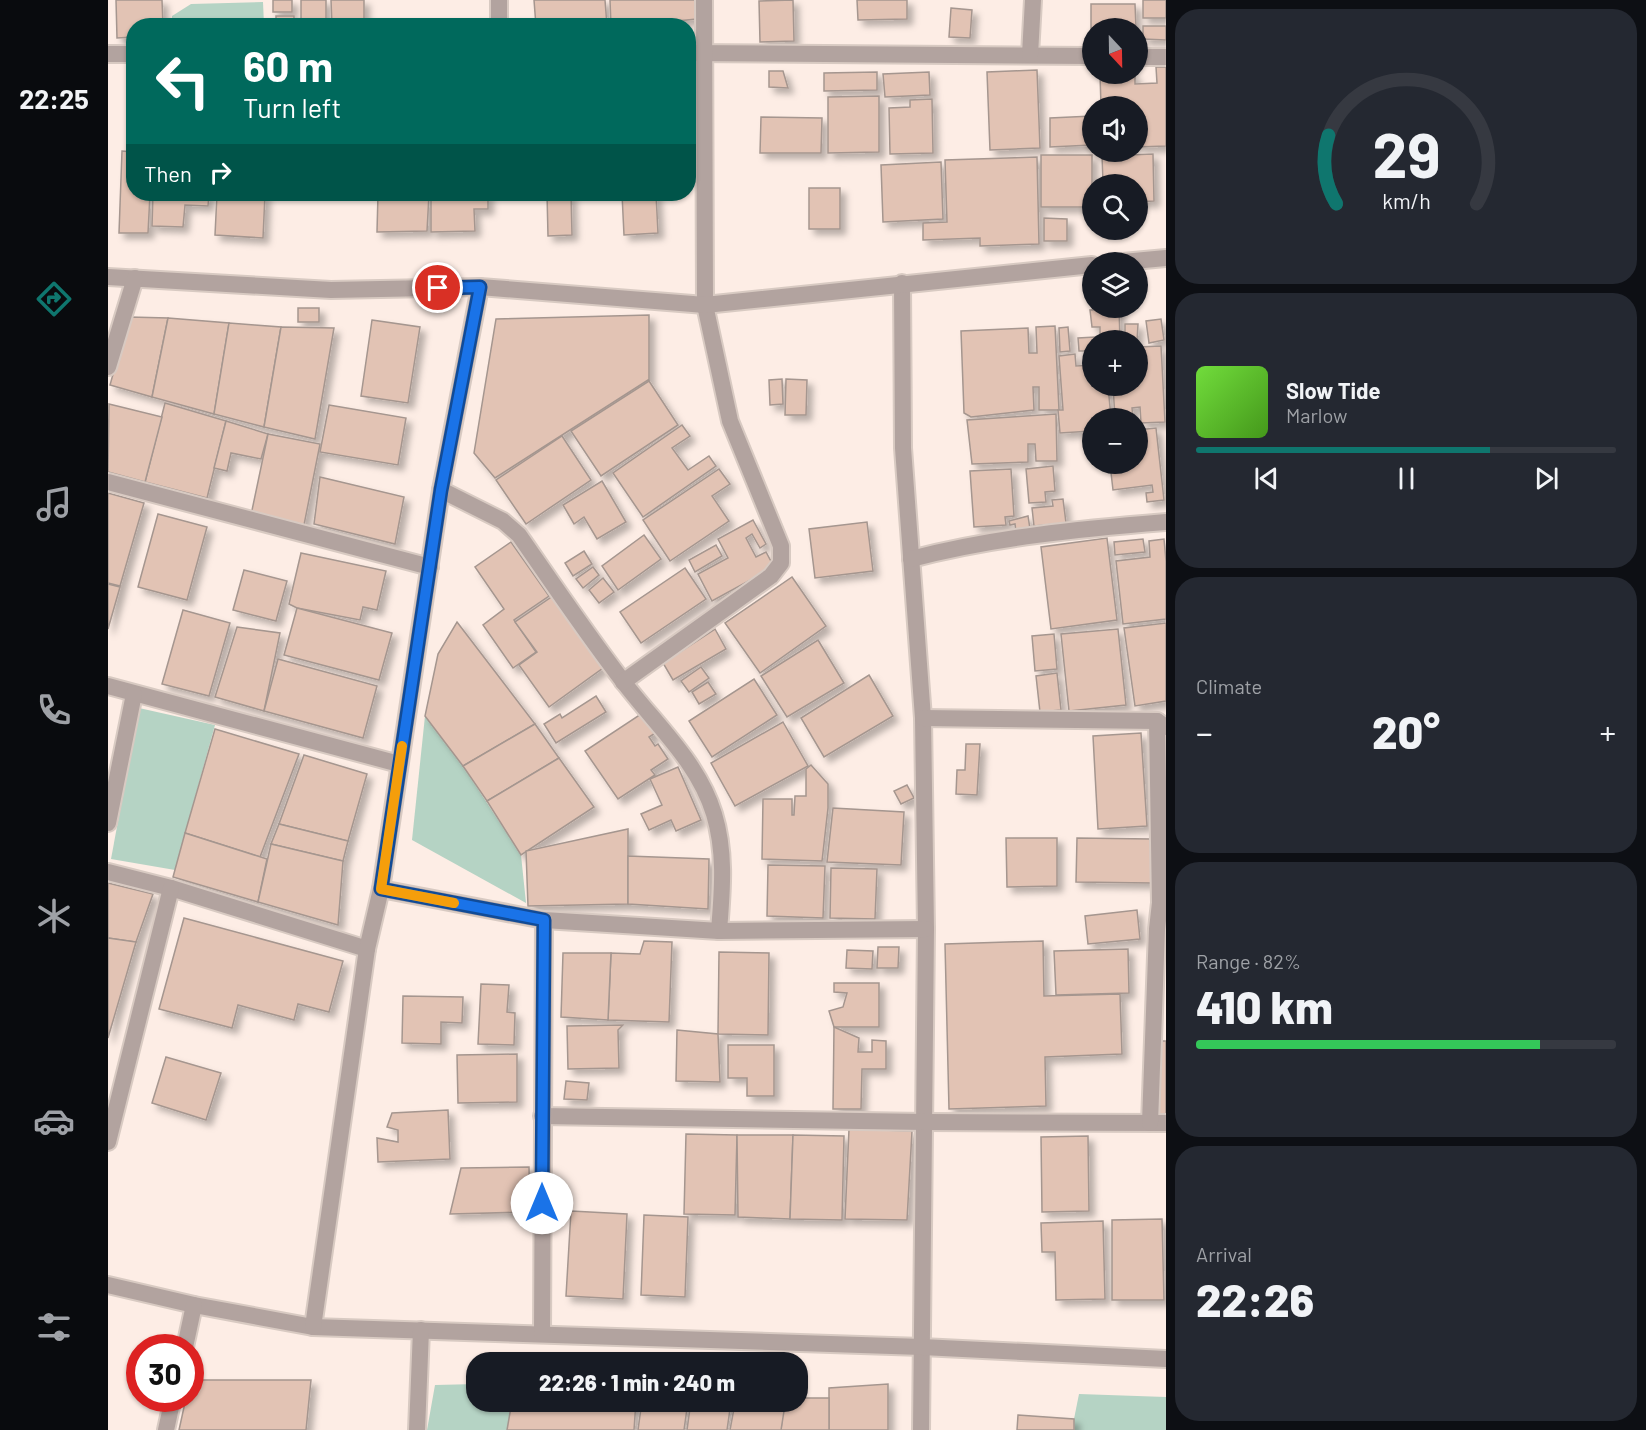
<!DOCTYPE html>
<meta charset="utf-8">
<style>
body{margin:0;font-family:Barlow,sans-serif;background:#242831;color:#f1f3f6;height:100vh;display:flex;flex-direction:column;font-size:22px;white-space:nowrap}
*{box-sizing:border-box;margin:0}
p{font-size:20px;color:#9ea1a6}
.icon{flex:none;width:33px;height:33px;fill:none;stroke:currentColor;stroke-width:2;stroke-linecap:round;stroke-linejoin:round}
.map{position:relative;flex:1;overflow:hidden}
.panel{display:flex;flex-direction:column;gap:9px;padding:9px;background:#0d0f14;width:480px}
.panel>*{flex:none}
.banner{position:absolute;left:18px;top:18px;width:570px;height:183px;border-radius:24px;box-shadow:0 2px 4px #0004;background:#00695c;color:#fff;overflow:hidden}
.needle{width:39px;rotate:158deg}
.buttons{position:absolute;left:974px;top:18px;display:grid;gap:12px}
.buttons a{display:grid;place-items:center;width:66px;height:66px;border-radius:50%;background:#171b24;box-shadow:0 2px 4px #0004;font-size:30px}
.speed{position:absolute;left:18px;top:1334px;display:flex;gap:12px;font-size:30px;font-weight:700;text-align:center}
.speed>*{display:grid;place-content:center;width:78px;height:78px;border-radius:50%;background:#171b24;box-shadow:0 2px 4px #0004;line-height:1}
.speed .limit{border:9px solid #d22;background:#fff;color:#111}
.pin{position:absolute;display:grid;place-items:center;width:51px;height:51px;color:#fff;margin:-26px;border:3px solid #fff;border-radius:50%;box-shadow:0 2px 6px #0007}
.me{position:absolute;width:66px;margin:-33px;rotate:0deg;stroke-linejoin:round;filter:drop-shadow(0 0 4px #0008)}
.turn{display:flex;align-items:center;gap:21px;height:126px;padding:0 18px;font-size:27px}
.turn .icon{width:78px;height:78px;stroke-width:2.5}
.turn b{display:block;font-size:42px;line-height:51px}
.then{display:flex;align-items:center;height:57px;padding:0 18px;background:#0003;gap:12px;font-size:22px}
.big{font-size:45px;font-weight:800;line-height:1.1}
.panel .card{flex:1;display:flex;flex-direction:column;justify-content:center;gap:9px;min-width:0;padding:0 21px;border-radius:24px;background:#242831}
.panel .dial{align-items:center;gap:0}
.dial svg{height:156px;overflow:visible;fill:none;stroke:#363941;stroke-width:7;stroke-linecap:round;text-anchor:middle}
.dial text{fill:#f1f3f6;stroke:none}
.song{display:flex;align-items:center;gap:18px}
.cover{width:72px;height:72px;border-radius:9px;background:linear-gradient(135deg,hsl(100 70% 55%),hsl(100 70% 35%))}
.played{height:6px;border-radius:3px;background:linear-gradient(90deg,#0f766e 70%,#363941 70%)}
.keys{display:flex;justify-content:space-around;direction:ltr}
.heat{display:flex;justify-content:space-between;align-items:center;font-size:33px;direction:ltr}
.charge{height:9px;border-radius:4px;background:linear-gradient(90deg,#34c759 82%,#363941 0)}
.trip{position:absolute;left:358px;top:1352px;width:342px;height:60px;border-radius:24px;background:#171b24;box-shadow:0 2px 4px #0004;font-weight:800;line-height:60px;text-align:center}
main{display:flex;flex:1;min-height:0}
.tabs{display:flex;flex-direction:column;width:108px;justify-content:space-around;align-items:center;background:#090b0e;color:#9ea1a6}
.tabs .icon{width:42px;height:42px}
.tabs .active{color:#0f766e}
.tabs b{font-size:27px;color:#f1f3f6}
.map>svg:first-child{display:block}
.green{fill:#b5d3c4}
.building{fill:#e2c3b4;stroke:#a5968f;stroke-width:1.5;filter:url(#shadow)}
.lines{fill:none;stroke-linecap:round;stroke-linejoin:round}
.minor-casing{stroke:#d8cac2;stroke-width:20}
.minor{stroke:#b2a39f;stroke-width:16}
.route-casing{stroke:#114b97;stroke-width:15}
.route{stroke:#1a73e8;stroke-width:10}
.slow{stroke:#f59e0b;stroke-width:10}
</style>
<main>
<nav class="tabs">
<b>22:25</b>
<svg class="icon active" aria-label="directions" viewBox="0 0 24 24"><path d="M12 3l9 9-9 9-9-9zM9 14v-3h6M13 9l2 2-2 2"/></svg>
<svg class="icon" aria-label="music" viewBox="0 0 24 24"><path d="M9 18V5l10-2v13"/><circle cx="6" cy="18" r="3"/><circle cx="16" cy="16" r="3"/></svg>
<svg class="icon" aria-label="phone" viewBox="0 0 24 24"><path d="M5 4h4l2 5-3 2q2 4 5 5l2-3 5 2v4C11 20 4 13 5 4z"/></svg>
<svg class="icon" aria-label="climate" viewBox="0 0 24 24"><path d="M12 3v18M4 7l16 10M4 17L20 7"/></svg>
<svg class="icon" aria-label="car" viewBox="0 0 24 24"><path d="M5 17H2v-5l4-1 3-4h7l3 4 3 1v5h-3M9 17h6M6 11h13"/><circle cx="7" cy="17" r="2"/><circle cx="17" cy="17" r="2"/></svg>
<svg class="icon" aria-label="filters" viewBox="0 0 24 24"><path d="M4 7h16M4 17h16"/><circle cx="9" cy="7" r="2"/><circle cx="15" cy="17" r="2"/></svg>
</nav>
<div class="map">
<svg width="1058" height="1430" viewBox="0 0 1058 1430">
<defs>
<filter id="shadow"><feDropShadow dx="5.5" dy="5.5" stdDeviation="3" flood-color="#0004"/></filter>
</defs>
<rect width="100%" height="100%" fill="#fdede5"/>
<g class="green">
<path d="M155 2 156 25H64V16L83 4Z"/>
<path d="M31 708 107 725 67 870 3 859Z"/>
<path d="M317 716 355 766 413 855 418 903 304 840Z"/>
<path d="M369 1384V1401H404L399 1430H319L327 1385Z"/>
<path d="M971 1394 1058 1397V1430H966V1419Z"/>
</g>
<g class="building">
<path d="M8 0H54L55 26H26V37L9 38Z"/>
<rect x="165" y="0" width="19" height="12"/>
<rect x="193" y="0" width="25" height="20"/>
<path d="M223 0H256V26H224Z"/>
<path d="M426 0H497L499 26H428Z"/>
<path d="M502 0H589V19L548 23V26H503Z"/>
<path d="M685 0 686 41 652 42 651 1Z"/>
<path d="M749 0H799V19L750 20Z"/>
<rect x="1035" y="0" width="23" height="18"/>
<path d="M983 4H1027L1028 28H984L983 45Z"/>
<path d="M843 8 864 10 862 38 841 37Z"/>
<rect x="168" y="16" width="18" height="10"/>
<path d="M1035 26H1058V40L1035 39Z"/>
<path d="M1048 67H1058V146L1029 147V106H993L992 74H1027V84L1049 83Z"/>
<path d="M929 70 932 148 882 150 879 72Z"/>
<path d="M661 71H675L680 88 661 87Z"/>
<path d="M769 72V90L716 91V73Z"/>
<path d="M821 72 822 95 777 97 775 74Z"/>
<path d="M771 96V152L720 153V97Z"/>
<path d="M824 99 825 153 782 154 781 108 802 107V100Z"/>
<path d="M984 116V145L942 147V118Z"/>
<path d="M653 117 714 118 713 153H652Z"/>
<path d="M14 151 26 152V194H42L40 233H11Z"/>
<path d="M1045 154 1046 201 1029 202V184H995L994 156Z"/>
<rect x="933" y="155" width="51" height="52"/>
<path d="M929 157 931 244 872 246V238L815 240V223L839 222 837 160Z"/>
<path d="M833 162 835 219 775 222 773 165Z"/>
<rect x="701" y="188" width="31" height="41"/>
<path d="M45 194H101L100 206 77 205 75 227 44 226Z"/>
<path d="M109 194H157L155 238 107 235Z"/>
<path d="M270 194H321L319 231 269 232Z"/>
<path d="M323 194H380V209H366L367 231 323 232Z"/>
<path d="M439 194H463L464 235 440 236Z"/>
<path d="M514 194H548L550 233 516 235Z"/>
<path d="M936 218 959 219V241H936Z"/>
<rect x="190" y="308" width="21" height="14"/>
<path d="M1011 309 1012 340H992V327H984L982 310Z"/>
<path d="M541 315V381L540 380 387 478 366 453 388 319Z"/>
<path d="M21 317 60 318 44 397 2 385Z"/>
<path d="M60 318 121 323 106 414 44 397Z"/>
<path d="M1053 319 1056 340 1041 343 1038 321Z"/>
<path d="M264 320 312 327 300 403 253 396Z"/>
<path d="M121 323 173 327 156 427 106 414Z"/>
<path d="M1017 324H1030L1029 341 1017 340Z"/>
<path d="M947 326 951 410H931V387H925L926 410 863 417 856 413 853 331 920 328 921 353H929L928 327Z"/>
<path d="M173 327 226 328 207 439 156 427Z"/>
<path d="M960 327 962 351 952 352 951 328Z"/>
<path d="M987 337V340H984V351H971L970 338Z"/>
<path d="M1053 346 1057 422 1033 423 1032 407 1024 408 1025 418H1007L1005 386H1029V347Z"/>
<path d="M967 354 968 366 984 365V386H1000L1003 418H984V431L952 433 950 410H955L951 356Z"/>
<path d="M674 379 675 404 662 405 661 380Z"/>
<path d="M678 379 699 380 698 415H677Z"/>
<path d="M541 381 570 425 493 476 463 431Z"/>
<path d="M57 403 118 421 99 498 37 482Z"/>
<path d="M1 404 54 417 37 482 0 472Z"/>
<path d="M221 405 298 418 290 465 212 452Z"/>
<path d="M948 414 949 461H928L927 444H920V462L864 464 859 420Z"/>
<path d="M118 421 160 434 153 459 123 453 119 471 106 468Z"/>
<path d="M574 425 582 436 564 448 580 470 601 456 608 466 535 517 505 473Z"/>
<path d="M1048 428 1056 500 1039 502 1038 493 1045 492 1044 485 1005 490 1002 464H1029V430Z"/>
<path d="M160 434 212 444 196 525 143 515Z"/>
<path d="M454 436 483 480 418 524 388 480Z"/>
<path d="M945 466 947 491 937 492 938 502 921 503 918 469Z"/>
<path d="M611 469 622 484 604 496 621 521 562 561 535 520Z"/>
<path d="M903 469 906 516 897 517 898 525 866 527 862 471Z"/>
<path d="M212 477 296 497 287 544 206 524Z"/>
<path d="M494 481 518 522 489 539 476 517 466 524 455 505Z"/>
<path d="M0 493 36 503 12 586 0 583Z"/>
<path d="M955 499 958 523 926 526 924 508 945 506 944 500Z"/>
<path d="M50 514 99 527 79 600 30 587Z"/>
<path d="M920 516 922 529 908 532 907 524 902 525 901 521Z"/>
<path d="M645 520 658 544 652 548 644 534 638 538 648 557 658 552 666 567 604 601 590 574 620 558 610 539Z"/>
<path d="M759 522 765 571 707 578 701 529Z"/>
<path d="M536 535 553 559 510 590 494 566Z"/>
<path d="M999 538 1009 620 943 629 933 547Z"/>
<path d="M1035 539 1037 552 1007 555 1006 542Z"/>
<path d="M1056 539 1058 561V619L1015 624 1008 561 1042 557 1041 541Z"/>
<path d="M403 542 441 596 406 620 428 652 405 668 375 625 396 609 367 567Z"/>
<path d="M608 545 614 556 587 572 581 560Z"/>
<path d="M476 551 484 564 465 576 457 563Z"/>
<path d="M193 553 278 571 269 610 255 607 252 620 189 608 181 604Z"/>
<path d="M485 567 491 575 475 588 468 579Z"/>
<path d="M577 568 598 599 533 643 512 612Z"/>
<path d="M136 570 179 581 168 621 125 610Z"/>
<path d="M684 577 718 626 652 673 617 623Z"/>
<path d="M495 578 506 592 491 603 481 590Z"/>
<path d="M0 584 12 587 0 629Z"/>
<path d="M445 596 495 668 441 707 411 665 429 652 407 622Z"/>
<path d="M189 608 284 633 271 680 176 655Z"/>
<path d="M75 610 122 623 101 696 54 684Z"/>
<path d="M349 622 427 724 355 766 317 716 330 654Z"/>
<path d="M1058 623V701L1027 706 1016 628Z"/>
<path d="M129 627 172 633 156 711 107 697Z"/>
<path d="M607 629 618 649 565 680 555 663Z"/>
<path d="M1010 629 1018 705 961 711 953 634Z"/>
<path d="M946 634 949 669 927 671 924 636Z"/>
<path d="M710 640 736 683 679 717 653 676Z"/>
<path d="M170 659 269 686 255 738 156 711Z"/>
<path d="M593 667 601 678 581 692 573 681Z"/>
<path d="M949 673 953 710 932 712 928 676Z"/>
<path d="M761 675 785 716 716 757 693 718Z"/>
<path d="M646 679 669 715 604 757 581 721Z"/>
<path d="M600 682 608 694 591 704 584 692Z"/>
<path d="M488 696 498 712 448 743 436 724 452 714 454 718Z"/>
<path d="M536 712 549 732 541 737 547 746 550 744 560 759 543 770 547 775 510 799 477 751Z"/>
<path d="M675 722 700 766 627 806 603 763Z"/>
<path d="M427 724 451 758 379 801 355 766Z"/>
<path d="M107 729 191 754 152 857 77 833Z"/>
<path d="M1033 733 1039 826 990 829 985 736Z"/>
<path d="M858 744H872L869 795 848 794 849 770H857Z"/>
<path d="M196 755 259 774 240 841 171 824Z"/>
<path d="M451 758 486 807 413 855 379 801Z"/>
<path d="M703 765 720 784V808L714 861 654 859 655 799H684V815H686L687 796H698V769Z"/>
<path d="M570 767 593 820 568 831 563 820 541 830 533 814 554 805 542 779Z"/>
<path d="M799 785 806 798 793 804 786 791Z"/>
<path d="M725 808 796 812 793 865 719 862Z"/>
<path d="M171 824 240 841 235 861 163 844Z"/>
<path d="M520 829V904L420 906 418 851Z"/>
<path d="M77 833 159 859 150 902 65 877Z"/>
<path d="M898 838H949V886L899 887Z"/>
<path d="M969 838 1043 839V883L968 882Z"/>
<path d="M163 844 235 861 230 925 150 902Z"/>
<path d="M520 856 601 859 600 909 520 904Z"/>
<path d="M660 865 717 866 715 918 659 916Z"/>
<path d="M723 868 769 869 767 919 722 918Z"/>
<path d="M0 883 45 894 28 942 0 938Z"/>
<path d="M1029 910 1032 939 980 944 977 916Z"/>
<path d="M76 918 235 961 221 1012 190 1004 186 1020 130 1005 124 1028 51 1009Z"/>
<path d="M0 938 28 942 0 1038Z"/>
<path d="M536 941 564 942 561 1022 500 1020 503 953 532 954Z"/>
<path d="M935 941 936 996 1012 994 1014 1054 937 1057 938 1106 841 1109 837 944Z"/>
<path d="M770 947H791L790 968H769Z"/>
<path d="M1020 949 1021 993 948 995 946 951Z"/>
<path d="M739 950 765 951 764 969 738 968Z"/>
<path d="M611 952 661 953 660 1035 610 1034Z"/>
<path d="M455 953H503L500 1020 453 1017Z"/>
<path d="M726 983H771V1027H726L721 1011 735 1007 739 993 726 992Z"/>
<path d="M373 984 401 985 399 1012 407 1013 406 1045 370 1044Z"/>
<path d="M295 996 355 997 354 1023 333 1022V1044L294 1043Z"/>
<path d="M515 1025 510 1030 511 1068 460 1069 459 1026Z"/>
<path d="M726 1027 751 1038 750 1052H764V1040L778 1041V1069H754L753 1109H725Z"/>
<path d="M569 1030 610 1034 612 1082 568 1081Z"/>
<path d="M1051 1041H1058V1116L1047 1115Z"/>
<path d="M620 1045H666V1096H639V1078H620Z"/>
<path d="M409 1054V1102L350 1103 349 1055Z"/>
<path d="M58 1057 113 1073 98 1120 44 1103Z"/>
<path d="M458 1081 481 1083 479 1100 456 1099Z"/>
<path d="M340 1110 342 1159 270 1162 269 1138 290 1142V1130L279 1127 284 1113Z"/>
<path d="M741 1129 804 1131 799 1220 737 1219Z"/>
<path d="M578 1134 629 1135 627 1215 576 1214Z"/>
<path d="M629 1135H685L682 1219 630 1217Z"/>
<path d="M685 1135 736 1136 734 1220 682 1219Z"/>
<path d="M980 1136 981 1211 934 1212 933 1137Z"/>
<path d="M421 1167 422 1212 342 1214 353 1168Z"/>
<path d="M463 1211 519 1214 515 1299 458 1296Z"/>
<path d="M536 1215 580 1217 577 1297 533 1295Z"/>
<path d="M1054 1219 1056 1300H1004V1220Z"/>
<path d="M995 1221 997 1299 948 1300 947 1252H934L933 1223Z"/>
<path d="M82 1380H203L198 1430H71L78 1398H82Z"/>
<path d="M780 1384V1430H721V1388Z"/>
<path d="M690 1398H721V1430H673L676 1401H690Z"/>
<path d="M404 1401H528L526 1430H399Z"/>
<path d="M534 1401H580L576 1430H530Z"/>
<path d="M583 1401 623 1402 619 1430H579Z"/>
<path d="M627 1403 676 1411 673 1430H622Z"/>
<path d="M910 1415 966 1419V1430H909Z"/>
</g>
<g class="lines">
<g class="minor-casing">
<g id="minor">
<path d="M391 0V26"/>
<path d="M580 53 984 56"/>
<path d="M0 54H26"/>
<path d="M922 55 925 0"/>
<path d="M1029 57H1058"/>
<path d="M1015 262 1058 258"/>
<path d="M0 277 223 290 372 287"/>
<path d="M794 283 795 448 815 718 818 929 813 1430"/>
<path d="M0 367 27 278"/>
<path d="M0 482 322 567"/>
<path d="M333 490 395 521 411 535C445 584 478 633 514 680 546 723 590 761 606 814 618 853 614 892 611 931"/>
<path d="M803 559C887 537 972 529 1058 522"/>
<path d="M515 682 663 576 673 563V546L622 421 597 305 596 0"/>
<path d="M0 686 291 764"/>
<path d="M815 718 1049 721 1058 727"/>
<path d="M0 823 26 694"/>
<path d="M0 872 63 888 259 949"/>
<path d="M273 889 436 920 611 931 818 929"/>
<path d="M434 1116 817 1122 1058 1123"/>
<path d="M1042 1123 1049 929 1052 903 1049 721"/>
<path d="M0 1142 63 888"/>
<path d="M0 1285 86 1305 205 1327 814 1347 1058 1359"/>
<path d="M205 1327 259 949 273 889 333 490 372 287 597 305 984 265"/>
<path d="M434 1334 436 920"/>
<path d="M77 1347 86 1305"/>
<path d="M58 1430 65 1398"/>
<path d="M309 1430 313 1330"/>
</g>
</g>
<use href="#minor" class="minor"/>
</g>
<g class="lines">
<g class="route-casing">
<path id="route" d="M330 288 372 287 333 490 273 889 436 920 434 1203"/>
</g>
<use href="#route" class="route"/>
<path class="slow" d="M294 746 273 889 346 903"/>
</g>
</svg>
<div class="buttons">
<a><svg class="needle" viewBox="-14 -14 28 28"><path d="M0-13l5 13h-10z" fill="#e53935"/><path d="M0 13l5-13h-10z" fill="#9ea1a6"/></svg></a>
<a><svg class="icon" aria-label="sound" viewBox="0 0 24 24"><path d="M4 9h4l5-4v14l-5-4H4zM17 9q2 3 0 6"/></svg></a>
<a><svg class="icon" aria-label="search" viewBox="0 0 24 24"><circle cx="10" cy="10" r="6"/><path d="M15 15l6 6"/></svg></a>
<a><svg class="icon" aria-label="layers" viewBox="0 0 24 24"><path d="M12 4l9 5-9 5-9-5zM3 14l9 5 9-5"/></svg></a>
<a>+</a>
<a>−</a>
</div>
<div class="speed"><div class="limit">30</div></div>
<div class="pin" style="left:330px;top:288px;background:#d93025"><svg class="icon" aria-label="arrive" viewBox="0 0 24 24"><path d="M6 21V4h12l-3 4 3 4H6"/></svg></div>
<svg class="me" style="left:434px;top:1203px" viewBox="-20 -20 40 40"><circle r="19" fill="#fff"/><path d="M0-13L10 11 0 6-10 11z" fill="#1a73e8"/></svg>
<div class="trip">22:26 · 1 min · 240 m</div>
<div class="banner">
<div class="turn"><svg class="icon" aria-label="left" viewBox="0 0 24 24"><path d="M17 20v-9H6M10 6l-5 5 5 5"/></svg><div><b>60 m</b>Turn left</div></div>
<div class="then">Then<svg class="icon" aria-label="right" viewBox="0 0 24 24"><path d="M7 20v-9h11M14 6l5 5-5 5"/></svg></div>
</div>
</div>
<section class="panel">
<div class="card dial"><svg viewBox="0 0 100 80">
<path d="M14 69A42 42 0 1 1 86 69"/>
<path d="M14 69A42 42 0 0 1 10 34" stroke="#0f766e"/>
<text x="50" y="56" font-size="32" font-weight="700">29</text>
<text x="50" y="72" font-size="11">km/h</text>
</svg></div>
<div class="card">
<div class="song"><i class="cover"></i><div><b>Slow Tide</b><p>Marlow</p></div></div>
<div class="played"></div>
<div class="keys"><svg class="icon" aria-label="previous" viewBox="0 0 24 24"><path d="M18 5L8 12l10 7zM5 5v14"/></svg><svg class="icon" aria-label="pause" viewBox="0 0 24 24"><path d="M8 5v14M16 5v14"/></svg><svg class="icon" aria-label="next" viewBox="0 0 24 24"><path d="M6 5l10 7-10 7zM19 5v14"/></svg></div>
</div>
<div class="card"><p>Climate</p>
<div class="heat"><a>−</a><b class="big">20°</b><a>+</a></div>
</div>
<div class="card"><p>Range · 82%</p><b class="big">410 km</b><div class="charge"></div></div>
<div class="card"><p>Arrival</p><b class="big">22:26</b></div>
</section>
</main>
